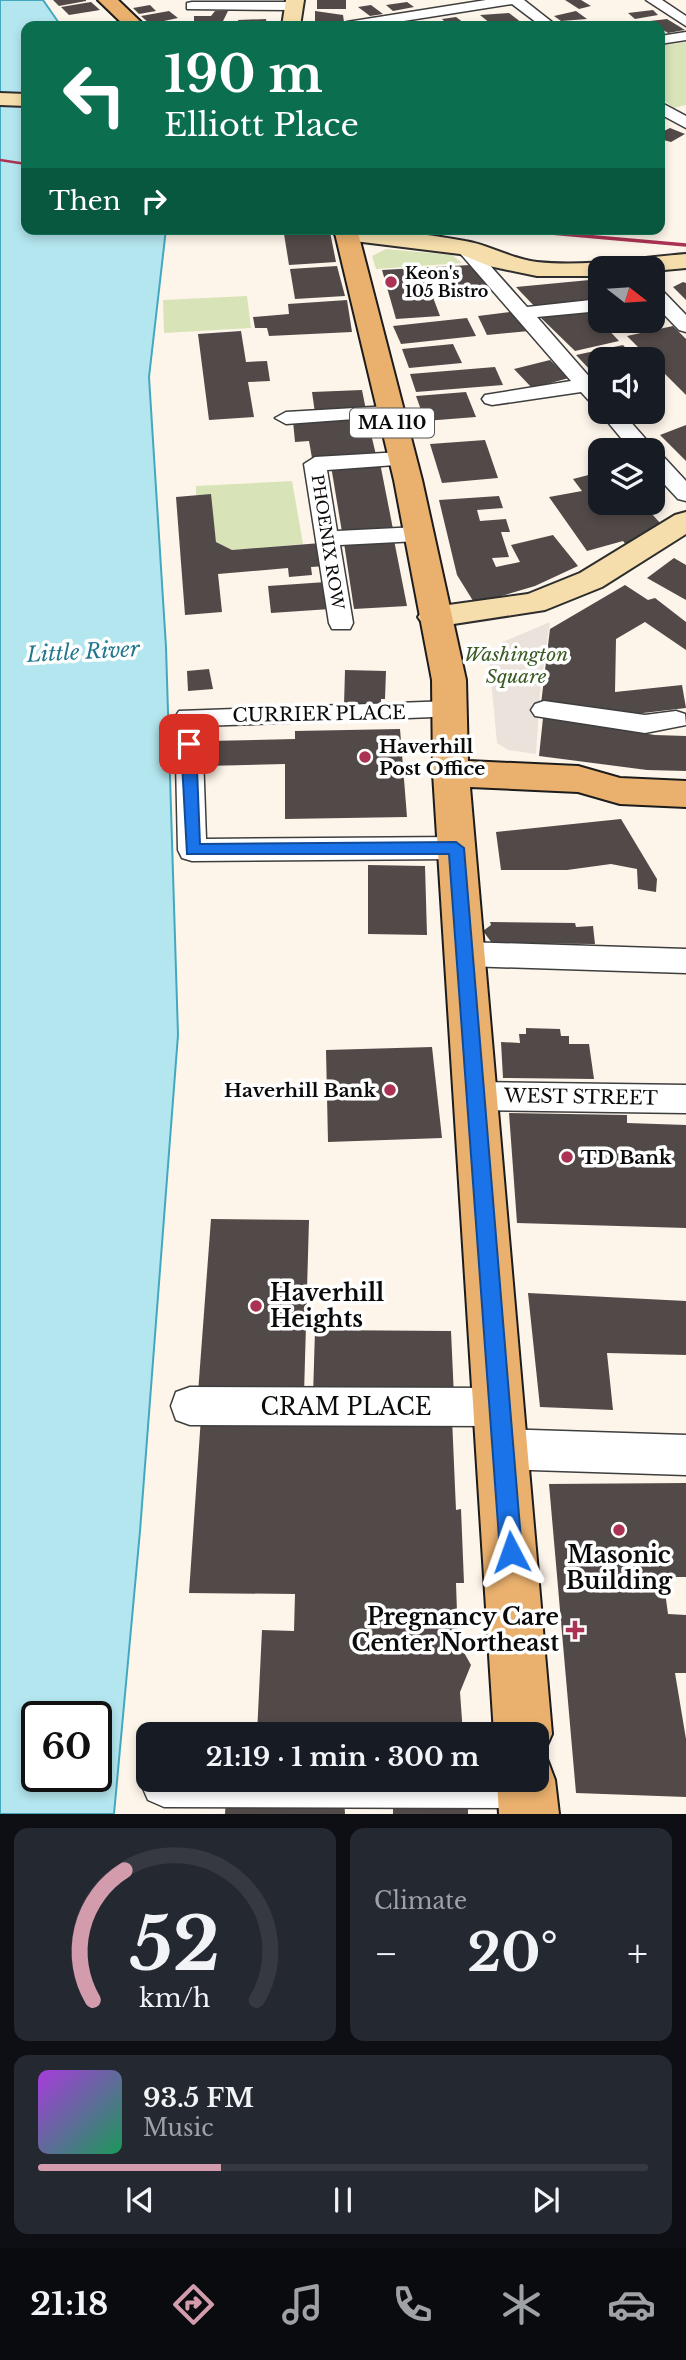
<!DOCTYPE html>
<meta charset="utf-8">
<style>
body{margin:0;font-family:"Libre Baskerville",serif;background:#242831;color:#f1f3f6;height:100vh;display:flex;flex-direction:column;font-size:26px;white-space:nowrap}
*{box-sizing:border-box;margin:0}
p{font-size:23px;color:#9ea1a6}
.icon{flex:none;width:38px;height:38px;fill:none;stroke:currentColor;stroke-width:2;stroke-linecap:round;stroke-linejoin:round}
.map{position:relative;height:1814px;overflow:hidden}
.sheet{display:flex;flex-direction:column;gap:14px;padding:14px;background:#0d0f14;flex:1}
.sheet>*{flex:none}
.hud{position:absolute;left:21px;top:21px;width:644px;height:214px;border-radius:14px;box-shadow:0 4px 10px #0003;background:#0b6e4f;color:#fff;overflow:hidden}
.needle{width:46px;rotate:107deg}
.controls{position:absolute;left:588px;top:256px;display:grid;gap:14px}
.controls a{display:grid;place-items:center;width:77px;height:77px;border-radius:14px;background:#171b24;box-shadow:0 4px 10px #0003;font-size:35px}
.speed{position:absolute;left:21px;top:1701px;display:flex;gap:14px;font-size:35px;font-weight:700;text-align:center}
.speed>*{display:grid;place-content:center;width:91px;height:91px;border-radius:50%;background:#171b24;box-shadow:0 4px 10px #0003;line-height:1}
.speed .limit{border:4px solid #111;border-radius:10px;background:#fff;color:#111}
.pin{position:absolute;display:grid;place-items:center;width:60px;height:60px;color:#fff;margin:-30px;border-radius:14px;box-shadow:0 4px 10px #0006}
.me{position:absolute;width:77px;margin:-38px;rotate:356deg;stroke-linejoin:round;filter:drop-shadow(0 0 5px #0008)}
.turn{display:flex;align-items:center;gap:24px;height:147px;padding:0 28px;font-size:32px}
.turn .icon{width:91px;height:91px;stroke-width:2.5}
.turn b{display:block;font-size:49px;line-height:60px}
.then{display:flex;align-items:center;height:66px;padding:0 28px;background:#0003;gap:14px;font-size:26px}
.big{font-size:52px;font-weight:700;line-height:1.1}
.sheet .tile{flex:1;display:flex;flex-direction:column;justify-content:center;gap:10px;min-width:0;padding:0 24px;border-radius:14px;background:#242831}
.sheet .dial{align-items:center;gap:0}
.dial svg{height:182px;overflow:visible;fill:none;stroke:#363941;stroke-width:7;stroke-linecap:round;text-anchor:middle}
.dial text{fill:#f1f3f6;stroke:none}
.song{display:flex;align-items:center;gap:21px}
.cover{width:84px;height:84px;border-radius:10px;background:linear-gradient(135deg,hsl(280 70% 55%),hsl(150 70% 35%))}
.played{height:7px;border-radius:4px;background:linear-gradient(90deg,#d29cac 30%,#363941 30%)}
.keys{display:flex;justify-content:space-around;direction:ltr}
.heat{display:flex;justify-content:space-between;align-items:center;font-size:38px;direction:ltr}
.sheet .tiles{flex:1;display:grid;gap:14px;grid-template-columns:1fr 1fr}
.tile:last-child{grid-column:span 2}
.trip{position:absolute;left:136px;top:1722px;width:413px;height:70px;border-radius:14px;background:#171b24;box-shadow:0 4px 10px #0003;font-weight:700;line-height:70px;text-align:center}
.tabs{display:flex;height:112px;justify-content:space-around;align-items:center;background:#090b0e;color:#9ea1a6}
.tabs .icon{width:49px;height:49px}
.tabs .current{color:#d29cac}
.tabs b{font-size:32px;color:#f1f3f6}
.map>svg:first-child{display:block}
.green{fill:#d8e3b8}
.plaza{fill:#ebe3db}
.water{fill:#b4e6ef;stroke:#43a8be;stroke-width:2;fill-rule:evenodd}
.building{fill:#524a48}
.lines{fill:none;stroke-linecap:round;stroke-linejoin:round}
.street-casing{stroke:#3e3e3e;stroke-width:3}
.secondary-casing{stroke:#2d2d2d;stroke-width:4}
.primary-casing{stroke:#1c1c1c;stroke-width:4}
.street{fill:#fff;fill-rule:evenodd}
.secondary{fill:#f6deac;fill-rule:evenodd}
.primary{fill:#eab06d;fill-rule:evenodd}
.rail-far1{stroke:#ab3252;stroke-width:2.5}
.rail{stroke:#ab3252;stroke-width:3.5}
.route{fill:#1a73e8;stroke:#114b97;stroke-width:2}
.poi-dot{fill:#ab3252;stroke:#fff;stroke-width:2.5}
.labels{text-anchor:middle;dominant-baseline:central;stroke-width:7;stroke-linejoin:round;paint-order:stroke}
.far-poi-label{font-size:16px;font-weight:bold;fill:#0b0b0b;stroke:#fff;text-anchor:start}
.far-street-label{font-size:16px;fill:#0b0b0b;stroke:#fff}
.shield{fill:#fff;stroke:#545454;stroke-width:2}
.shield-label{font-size:18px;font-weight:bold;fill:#0b0b0b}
.park-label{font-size:19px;font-style:italic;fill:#3a5a23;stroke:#fff}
.street-label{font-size:19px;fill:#0b0b0b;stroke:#fff}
.poi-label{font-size:19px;font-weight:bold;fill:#0b0b0b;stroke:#fff;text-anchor:start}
.water-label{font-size:21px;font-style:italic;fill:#22768e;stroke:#fff}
.near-poi-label{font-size:23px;font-weight:bold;fill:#0b0b0b;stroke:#fff;text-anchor:start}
.near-street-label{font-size:23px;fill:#0b0b0b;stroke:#fff}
</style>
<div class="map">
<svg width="686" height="1814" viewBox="0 0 686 1814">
<rect width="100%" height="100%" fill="#fdf5ea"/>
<g class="green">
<path d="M686 42V105L674 108 660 97V46Z"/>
<path d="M386 249 452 255 462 263 376 269 372 256Z"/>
<path d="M247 296 251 328 164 333 163 300Z"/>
<path d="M292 481 303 544 232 550 216 542 210 495H196V486Z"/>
</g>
<path class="plaza" d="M550 622 540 693 536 754 508 750 497 743 489 658 500 643Z"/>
<path class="water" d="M0 0H43L61 26H26V229H166L149 377 166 647 178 1035 140 1531 114 1814H0ZM37 1717H96V1776H37Z"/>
<g class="building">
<path d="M53 0H86V1L59 6Z"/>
<rect x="317" y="0" width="29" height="9"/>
<path d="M565 0H581L591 6 579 9Z"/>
<path d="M91 2 100 10 69 15 61 7Z"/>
<path d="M407 2 414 7 393 11 386 5Z"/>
<path d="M150 5 156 11 139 14 133 8Z"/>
<path d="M371 5 383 14 370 16 358 7Z"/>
<path d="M653 10 658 15 635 19 628 13Z"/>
<path d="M169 11 178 18 150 24 141 16Z"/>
<path d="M215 11H228L223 21H194V16H211Z"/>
<path d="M315 11 343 15 344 22 315 26Z"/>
<path d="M576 11 587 19 561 21 554 16Z"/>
<path d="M509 13 526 26 491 24 480 15Z"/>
<path d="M456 17 468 26H445L441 22H445L442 19Z"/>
<path d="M266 19 267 26H239L238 20Z"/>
<path d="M667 19 685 30 668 33 650 21Z"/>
<path d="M670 128 685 134 671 142 660 139V133Z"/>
<path d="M403 229H429L450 233 433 234Z"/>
<path d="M330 232 336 262 289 265 284 234Z"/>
<path d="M470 265 488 285 448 288 445 281 440 282 439 275 425 276 440 316 396 319 382 270Z"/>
<path d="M337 266 345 296 295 299 290 269Z"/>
<path d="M600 279V302L536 308 516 287Z"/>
<path d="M683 282 686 283V300L673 287Z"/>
<path d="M347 300 352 332 269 336 267 328H255L253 317 289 314 288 304Z"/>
<path d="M589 309 619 341 575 351 539 316Z"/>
<path d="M511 312 529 331 487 335 478 316Z"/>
<path d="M467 318 476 336 401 344 393 326Z"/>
<path d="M673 326 686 339V395L627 336Z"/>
<path d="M241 331 246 362 267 361 270 381 248 382 254 417 209 420 198 334Z"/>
<path d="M453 344 462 363 409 368 402 349Z"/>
<path d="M623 345 636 359H600V372L594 374 576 355Z"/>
<path d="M550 360 569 378 532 388 514 369Z"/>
<path d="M495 367 503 385 416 392 410 374Z"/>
<path d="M362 390 366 410 315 413 312 392Z"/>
<path d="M466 392 476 417 425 421 416 396Z"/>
<path d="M367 417 376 455 312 458 309 441 295 442 293 421Z"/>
<path d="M686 425V461L660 435Z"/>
<path d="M485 440 498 478 442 483 430 444Z"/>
<path d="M380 463 393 529 342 532 331 466Z"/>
<path d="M600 472V502H641L661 524 627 546 623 541 587 551 549 497 582 491 573 479Z"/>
<path d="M211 494 216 542 232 550 321 543 326 566 311 567 312 575 289 577 288 568 218 574 222 612 185 615 176 497Z"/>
<path d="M499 496 503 508 477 510 480 521 506 519 510 532H501L509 557 492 558 496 567 520 562 511 545 553 535 578 566 535 586 475 604 457 575 439 500Z"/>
<path d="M394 540 407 606 354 609 344 543Z"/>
<path d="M674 558 686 565V600L647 578Z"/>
<path d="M326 582 330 609 271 613 268 586Z"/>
<path d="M625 585 648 600 655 598 686 622V650L645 622 616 639 615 692 682 685 686 708 626 715 541 704 550 629Z"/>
<path d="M209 669 213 689 188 691 187 671Z"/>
<path d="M345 670 386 671 385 699H381V706L344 705Z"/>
<path d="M543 718 655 735 686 736V771L647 770 539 756Z"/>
<path d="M400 729 407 817 285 819V764L206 766 207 741 295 739V731Z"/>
<path d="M621 819 657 879 656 892 638 889 637 869 611 864 567 870H501L496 832Z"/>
<path d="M368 865 425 866 427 935 368 934Z"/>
<path d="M490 922 575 923 576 927 593 926 595 944 492 943 483 931 491 925Z"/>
<path d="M526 1028 560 1029 561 1036H569V1044H589L594 1079 503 1078 501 1042 520 1043 519 1034H526Z"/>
<path d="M432 1047 442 1138 328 1142 326 1050Z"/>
<path d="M509 1113 627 1115V1123L686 1125V1228L517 1223Z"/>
<path d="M211 1219 309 1220 304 1394 198 1393Z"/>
<path d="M528 1293 686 1301V1355L607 1353 613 1410 540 1407Z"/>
<path d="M315 1330 451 1331 454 1397 313 1396Z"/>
<path d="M201 1417 452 1418 456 1510 461 1509 464 1583H456L458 1642 471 1665 460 1692 463 1734H257L262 1630 294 1631 295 1594 189 1593Z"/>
<path d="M686 1483V1577H663L668 1614 686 1615V1673H675L686 1739V1797L576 1793 549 1484Z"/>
<path d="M344 1796 345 1814H225L226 1797Z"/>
<rect x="393" y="1809" width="75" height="5"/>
</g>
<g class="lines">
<g class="street-casing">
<g id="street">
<path d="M486 0H524L557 26H541L512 4 372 26H340L347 22Z"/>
<path d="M646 0H662L686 16V26Z"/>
<path d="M192 2H294L301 6 294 10 187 9V3Z"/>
<path d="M686 32V40L660 44V36Z"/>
<path d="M660 102 686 116V128L660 114Z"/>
<path d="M465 243 471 244 527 307 600 299V311L537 317 600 389V407L593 405 581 392 492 405 485 403 482 399 485 395 571 381 459 252 456 248Z"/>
<path d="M653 286 660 288 686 315V332L679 330 653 303Z"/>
<path d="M389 406 396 408 400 412 396 416 286 424 275 418 286 412Z"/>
<path d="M600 408V411H621L651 445 654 450 653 452 631 450 602 415 598 411Z"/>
<path d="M401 452 409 454 412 459 409 464 327 470 337 531 418 527 426 529 430 534 426 539 418 541 340 545 353 623 350 629H332L329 623 304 464 315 457Z"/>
<path d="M653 452 661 454 686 481V501L678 499 653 472Z"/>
<path d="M450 701 459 704 463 710 459 716 202 726 206 839 456 837 466 840 470 848 466 856 456 859 192 861 182 858 178 850 175 717 179 711Z"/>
<path d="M544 701 645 715 676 711 685 714 686 725 645 733 535 716 531 710 535 704Z"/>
<path d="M465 942 686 949V973L465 966 454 963 450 954 454 945Z"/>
<path d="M476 1082 686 1085V1113L476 1110 464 1106 459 1096 464 1086Z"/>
<path d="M190 1387 501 1388 515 1393 520 1407 515 1421 501 1426 190 1425 176 1420 171 1406 176 1392Z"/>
<path d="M504 1429 686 1435V1475L504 1469 490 1463 484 1449 490 1435Z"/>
<path d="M537 1767 542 1769 549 1785 542 1801 526 1808 164 1807 148 1800 141 1784 149 1768V1780H537Z"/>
</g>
</g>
<g class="secondary-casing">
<g id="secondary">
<path d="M286 0H304L300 26H282Z"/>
<path d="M0 93 26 94V106L0 105Z"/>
<path d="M337 229C379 229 423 233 465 241 490 245 511 259 537 262 586 267 637 258 686 254V268L653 271V268H600V276H537L489 266 460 254 346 240 338 238 334 233Z"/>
<path d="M686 512V534L602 587 545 610 434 627 423 624 418 617 423 610 434 607 528 594 580 573 675 515Z"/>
</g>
</g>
<g class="primary-casing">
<g id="primary">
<path d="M98 0H118L145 26H125Z"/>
<path d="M334 229H357L422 480 466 680 468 761 578 766 620 778 686 781V807L620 804 578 792 470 787 552 1734 543 1754 539 1756 547 1759 555 1780 559 1814H499L497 1780H537V1734H494L433 773 432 680 394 480Z"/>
</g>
</g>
<use href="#street" class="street"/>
<use href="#secondary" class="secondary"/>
<use href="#primary" class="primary"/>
<path class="rail-far1" d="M0 160 26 164"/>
<path class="rail" d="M505 229 686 245"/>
</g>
<path class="route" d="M189 739 196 744 200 844 456 842 464 848 522 1552 519 1560 511 1563 503 1560 500 1552 449 854H187L181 744Z"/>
<g class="poi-dot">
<circle cx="391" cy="282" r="7"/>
<circle cx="365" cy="757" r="7"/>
<circle cx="390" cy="1090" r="7"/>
<circle cx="567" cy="1157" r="7"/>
<circle cx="256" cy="1306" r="7"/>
<circle cx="619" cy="1530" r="7"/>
<path d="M571.5 1619.5h7v7h7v7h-7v7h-7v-7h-7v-7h7z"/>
</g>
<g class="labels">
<g class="far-poi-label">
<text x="405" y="273">Keon's<tspan x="405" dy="18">105 Bistro</tspan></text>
</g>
<g class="far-street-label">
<text transform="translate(328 542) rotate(81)">PHOENIX ROW</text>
</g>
<rect class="shield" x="350" y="408.5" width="84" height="29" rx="5"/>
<g class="shield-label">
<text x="392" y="423">MA 110</text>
</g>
<g class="park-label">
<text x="516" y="654">Washington<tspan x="516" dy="22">Square</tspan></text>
</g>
<g class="street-label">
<text transform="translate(319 714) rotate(-1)">CURRIER PLACE</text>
<text transform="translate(581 1097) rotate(1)">WEST STREET</text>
</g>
<g class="poi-label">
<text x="379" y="746">Haverhill<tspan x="379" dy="22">Post Office</tspan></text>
<text x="376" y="1090" text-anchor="end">Haverhill Bank</text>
<text x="581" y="1157">TD Bank</text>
</g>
<g class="water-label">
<text transform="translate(83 652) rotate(-3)">Little River</text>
</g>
<g class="near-poi-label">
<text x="270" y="1293">Haverhill<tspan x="270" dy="26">Heights</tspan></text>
<text x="619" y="1555" text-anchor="middle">Masonic<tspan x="619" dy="26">Building</tspan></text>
<text x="559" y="1617" text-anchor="end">Pregnancy Care<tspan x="559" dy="26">Center Northeast</tspan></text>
</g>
<g class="near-street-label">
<text x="346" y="1407">CRAM PLACE</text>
</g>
</g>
</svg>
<div class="controls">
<a><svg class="needle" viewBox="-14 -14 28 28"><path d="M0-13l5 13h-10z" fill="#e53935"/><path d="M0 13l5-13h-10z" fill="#9ea1a6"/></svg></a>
<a><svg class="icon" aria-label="sound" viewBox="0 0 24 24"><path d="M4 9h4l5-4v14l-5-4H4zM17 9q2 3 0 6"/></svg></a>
<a><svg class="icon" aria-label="layers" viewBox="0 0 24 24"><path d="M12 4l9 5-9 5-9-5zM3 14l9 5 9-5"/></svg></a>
</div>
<div class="speed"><div class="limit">60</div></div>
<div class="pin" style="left:189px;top:744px;background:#d93025"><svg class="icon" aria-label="arrive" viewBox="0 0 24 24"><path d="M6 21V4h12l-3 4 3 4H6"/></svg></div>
<svg class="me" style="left:511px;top:1552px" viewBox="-20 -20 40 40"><path d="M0-17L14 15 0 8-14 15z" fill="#1a73e8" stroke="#fff" stroke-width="4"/></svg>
<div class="trip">21:19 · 1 min · 300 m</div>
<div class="hud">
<div class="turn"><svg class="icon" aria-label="left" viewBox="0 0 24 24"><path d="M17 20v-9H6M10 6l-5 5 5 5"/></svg><div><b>190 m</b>Elliott Place</div></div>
<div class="then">Then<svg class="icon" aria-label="right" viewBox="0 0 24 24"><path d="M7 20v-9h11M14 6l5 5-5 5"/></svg></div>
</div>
</div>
<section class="sheet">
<div class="tiles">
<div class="tile dial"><svg viewBox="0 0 100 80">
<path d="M14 69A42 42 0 1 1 86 69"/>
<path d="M14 69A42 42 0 0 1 28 12" stroke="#d29cac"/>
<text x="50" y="56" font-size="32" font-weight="700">52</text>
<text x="50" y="72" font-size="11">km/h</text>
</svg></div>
<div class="tile"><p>Climate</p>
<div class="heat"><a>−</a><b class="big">20°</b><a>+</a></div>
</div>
<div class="tile">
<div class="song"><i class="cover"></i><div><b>93.5 FM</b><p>Music</p></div></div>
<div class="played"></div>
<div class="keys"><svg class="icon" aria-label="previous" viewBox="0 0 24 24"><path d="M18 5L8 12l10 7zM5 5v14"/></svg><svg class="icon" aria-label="pause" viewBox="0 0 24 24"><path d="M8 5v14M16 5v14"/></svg><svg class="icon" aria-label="next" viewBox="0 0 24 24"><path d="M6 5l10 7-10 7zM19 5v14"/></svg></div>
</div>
</div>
</section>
<nav class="tabs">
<b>21:18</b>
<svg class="icon current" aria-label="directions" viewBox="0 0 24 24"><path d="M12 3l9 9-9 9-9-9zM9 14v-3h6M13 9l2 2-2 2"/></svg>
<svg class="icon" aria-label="music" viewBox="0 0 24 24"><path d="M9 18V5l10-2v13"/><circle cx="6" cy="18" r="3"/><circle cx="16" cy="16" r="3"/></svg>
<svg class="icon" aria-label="phone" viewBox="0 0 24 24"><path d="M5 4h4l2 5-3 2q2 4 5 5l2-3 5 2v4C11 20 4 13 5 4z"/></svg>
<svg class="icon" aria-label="climate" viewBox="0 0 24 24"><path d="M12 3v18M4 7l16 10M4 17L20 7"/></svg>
<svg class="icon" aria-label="car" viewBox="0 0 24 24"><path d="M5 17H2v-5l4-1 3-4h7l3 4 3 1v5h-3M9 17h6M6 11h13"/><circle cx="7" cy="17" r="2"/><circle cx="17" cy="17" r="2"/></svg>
</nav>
